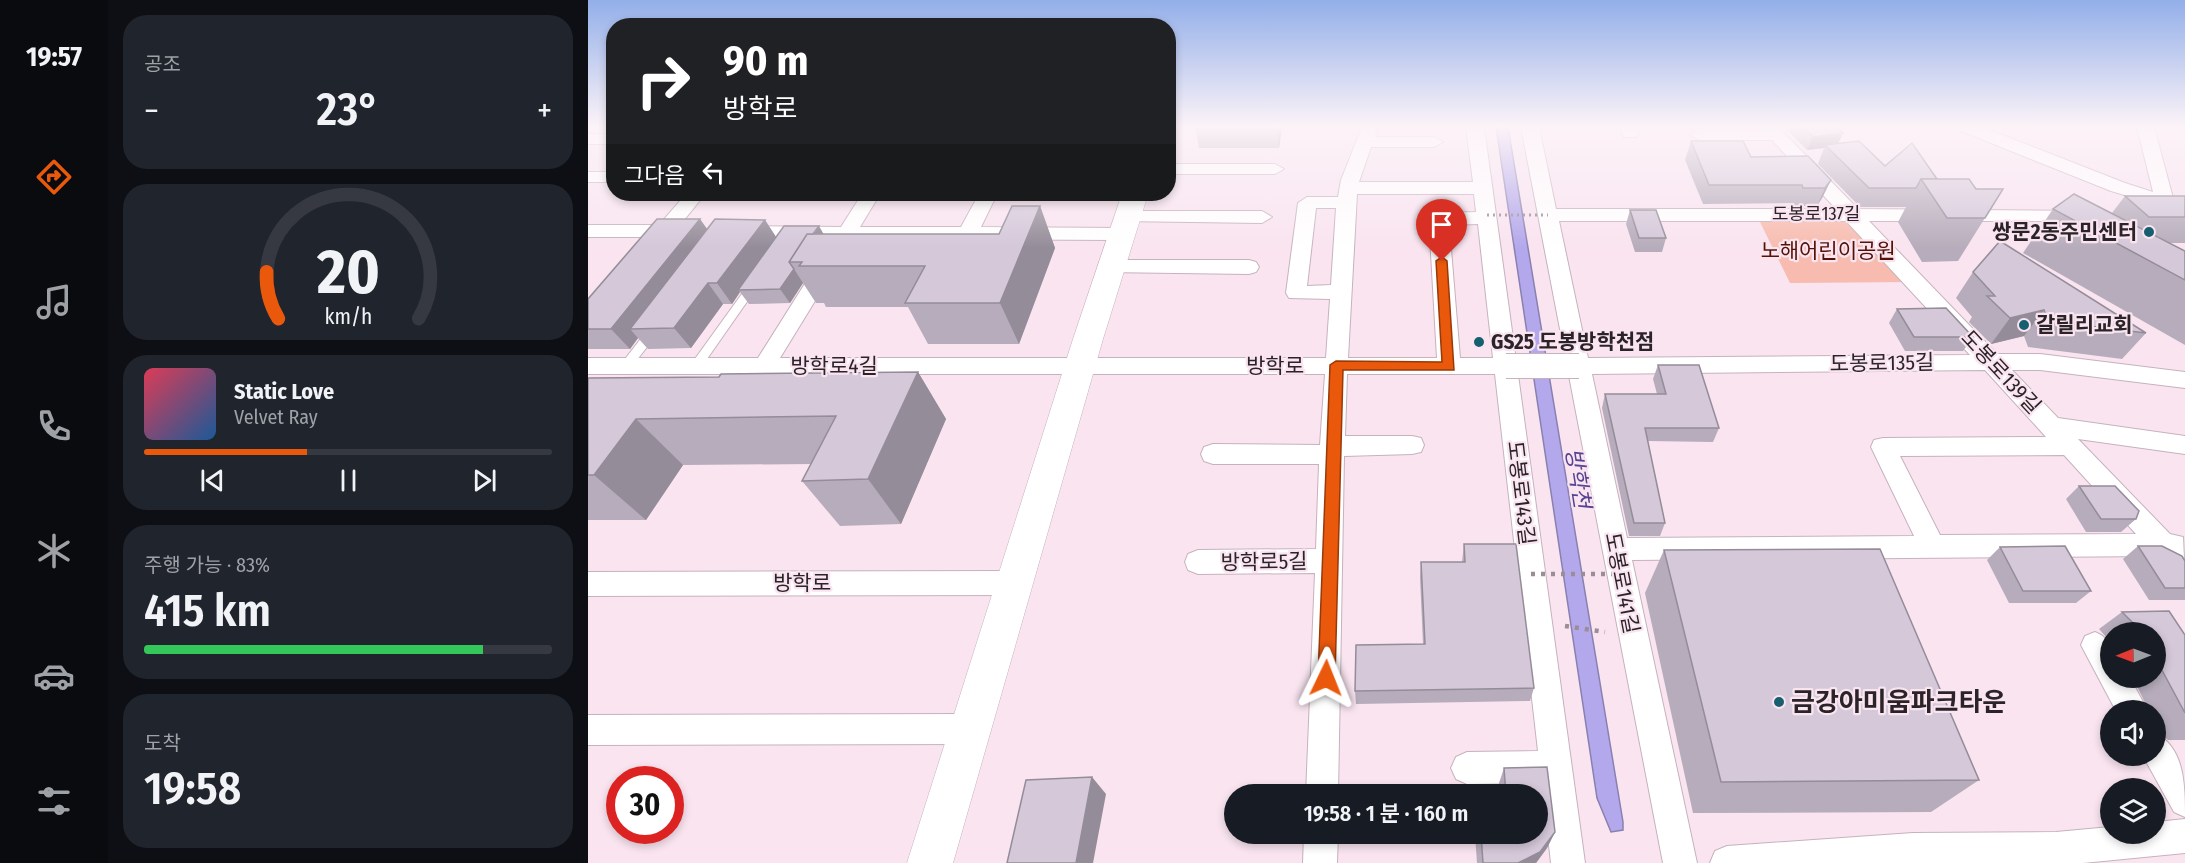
<!DOCTYPE html>
<html lang="ko">
<meta charset="utf-8">
<style>
body{margin:0;font-family:"Fira Sans Condensed","Noto Sans KR",sans-serif;background:#20242c;color:#f1f3f6;height:100vh;display:flex;flex-direction:column;font-size:22px;white-space:nowrap}
*{box-sizing:border-box;margin:0}
p{font-size:20px;color:#9ea1a6}
.icon{flex:none;width:33px;height:33px;fill:none;stroke:currentColor;stroke-width:2;stroke-linecap:round;stroke-linejoin:round}
.map{position:relative;flex:1;overflow:hidden}
.details{display:flex;flex-direction:column;gap:15px;padding:15px;background:#0d0f14;width:480px}
.details>*{flex:none}
.banner{position:absolute;left:18px;top:18px;width:570px;height:183px;border-radius:24px;box-shadow:0 3px 9px #0003;background:#202124;color:#fff;overflow:hidden}
.needle{width:39px;rotate:269deg}
.controls{position:absolute;left:1512px;top:622px;display:grid;gap:12px}
.controls a{display:grid;place-items:center;width:66px;height:66px;border-radius:50%;background:#171b24;box-shadow:0 3px 9px #0003;font-size:30px}
.speed{position:absolute;left:18px;top:766px;display:flex;gap:12px;font-size:30px;font-weight:700;text-align:center}
.speed>*{display:grid;place-content:center;width:78px;height:78px;border-radius:50%;background:#171b24;box-shadow:0 3px 9px #0003;line-height:1}
.speed .limit{border:9px solid #d22;background:#fff;color:#111}
.pin{position:absolute;display:grid;place-items:center;width:51px;height:51px;color:#fff;margin:-62px -26px;border-radius:50% 50% 50% 0;rotate:-45deg;box-shadow:0 0 6px #0007}
.pin .icon{rotate:45deg}
.me{position:absolute;width:66px;margin:-33px;rotate:2deg;stroke-linejoin:round;filter:drop-shadow(0 0 4px #0008)}
.turn{display:flex;align-items:center;gap:21px;height:126px;padding:0 18px;font-size:27px}
.turn .icon{width:78px;height:78px;stroke-width:2.5}
.turn b{display:block;font-size:42px;line-height:51px}
.then{display:flex;align-items:center;height:57px;padding:0 18px;background:#0003;gap:12px;font-size:22px}
.big{font-size:45px;font-weight:600;line-height:1.1}
.details .card{flex:1;display:flex;flex-direction:column;justify-content:center;gap:9px;min-width:0;padding:0 21px;border-radius:24px;background:#20242c}
.details .dial{align-items:center;gap:0}
.dial svg{height:156px;overflow:visible;fill:none;stroke:#363941;stroke-width:7;stroke-linecap:round;text-anchor:middle}
.dial text{fill:#f1f3f6;stroke:none}
.song{display:flex;align-items:center;gap:18px}
.cover{width:72px;height:72px;border-radius:9px;background:linear-gradient(135deg,hsl(350 70% 55%),hsl(210 70% 35%))}
.played{height:6px;border-radius:3px;background:linear-gradient(90deg,#ea580c 40%,#363941 40%)}
.keys{display:flex;justify-content:space-around;direction:ltr}
.heat{display:flex;justify-content:space-between;align-items:center;font-size:33px;direction:ltr}
.charge{height:9px;border-radius:4px;background:linear-gradient(90deg,#34c759 83%,#363941 0)}
.trip{position:absolute;left:636px;top:784px;width:324px;height:60px;border-radius:30px;background:#171b24;box-shadow:0 3px 9px #0003;font-weight:600;line-height:60px;text-align:center}
main{display:flex;flex:1;min-height:0}
.tab-bar{display:flex;flex-direction:column;width:108px;justify-content:space-around;align-items:center;background:#090b0e;color:#9ea1a6}
.tab-bar .icon{width:42px;height:42px}
.tab-bar .on{color:#ea580c}
.tab-bar b{font-size:27px;color:#f1f3f6}
.map>svg:first-child{display:block}
.green{fill:#f7bcaf}
.water{fill:#b3a8eb;stroke:#8a80b0;stroke-width:1.5}
.lines{fill:none;stroke-linecap:round;stroke-linejoin:round}
.service-casing{stroke:#c6b2bd;stroke-width:2}
.minor-casing{stroke:#c6b2bd;stroke-width:2}
.secondary-casing{stroke:#c6b2bd;stroke-width:1}
.path{stroke:#9b8d95;stroke-width:4.5;stroke-dasharray:4 6;stroke-linecap:butt}
.service{fill:#fff;fill-rule:evenodd}
.minor{fill:#fff;fill-rule:evenodd}
.secondary{fill:#fff;fill-rule:evenodd}
.minor-bridge-casing{stroke:#c6b2bd;stroke-width:26;stroke-linecap:butt}
.path-bridge-far1{stroke:#9b8d95;stroke-width:3;stroke-dasharray:2 4;stroke-linecap:butt}
.path-bridge{stroke:#9b8d95;stroke-width:4.5;stroke-dasharray:4 6;stroke-linecap:butt}
.minor-bridge{stroke:#fff;stroke-width:24}
.wall{fill:#b6acbb}
.shaded-wall{fill:#948c98}
.building{fill:#d4c8d9;stroke:#948c98;stroke-width:1.5}
.route{fill:#ea580c;stroke:#983908;stroke-width:1.5}
.poi-dot{fill:#165f6f;stroke:#f9e4f0;stroke-width:2}
.labels{text-anchor:middle;dominant-baseline:central;stroke-width:4.5;stroke-linejoin:round;paint-order:stroke}
.far-street-label{font-size:18px;fill:#2a2327;stroke:#f9e4f0}
.poi-label{font-size:21px;font-weight:bold;fill:#2a2327;stroke:#f9e4f0;text-anchor:start}
.park-label{font-size:21px;fill:#541105;stroke:#f9e4f0}
.street-label{font-size:21px;fill:#2a2327;stroke:#f9e4f0}
.water-label{font-size:22px;font-style:italic;fill:#564392;stroke:#f9e4f0}
.near-poi-label{font-size:26px;font-weight:bold;fill:#2a2327;stroke:#f9e4f0;text-anchor:start}
</style>
<main>
<nav class="tab-bar">
<b>19:57</b>
<svg class="icon on" aria-label="directions" viewBox="0 0 24 24"><path d="M12 3l9 9-9 9-9-9zM9 14v-3h6M13 9l2 2-2 2"/></svg>
<svg class="icon" aria-label="music" viewBox="0 0 24 24"><path d="M9 18V5l10-2v13"/><circle cx="6" cy="18" r="3"/><circle cx="16" cy="16" r="3"/></svg>
<svg class="icon" aria-label="phone" viewBox="0 0 24 24"><path d="M5 4h4l2 5-3 2q2 4 5 5l2-3 5 2v4C11 20 4 13 5 4z"/></svg>
<svg class="icon" aria-label="climate" viewBox="0 0 24 24"><path d="M12 3v18M4 7l16 10M4 17L20 7"/></svg>
<svg class="icon" aria-label="car" viewBox="0 0 24 24"><path d="M5 17H2v-5l4-1 3-4h7l3 4 3 1v5h-3M9 17h6M6 11h13"/><circle cx="7" cy="17" r="2"/><circle cx="17" cy="17" r="2"/></svg>
<svg class="icon" aria-label="filters" viewBox="0 0 24 24"><path d="M4 7h16M4 17h16"/><circle cx="9" cy="7" r="2"/><circle cx="15" cy="17" r="2"/></svg>
</nav>
<section class="details">
<div class="card"><p>공조</p>
<div class="heat"><a>−</a><b class="big">23°</b><a>+</a></div>
</div>
<div class="card dial"><svg viewBox="0 0 100 80">
<path d="M14 69A42 42 0 1 1 86 69"/>
<path d="M14 69A42 42 0 0 1 8 45" stroke="#ea580c"/>
<text x="50" y="56" font-size="32" font-weight="700">20</text>
<text x="50" y="72" font-size="11">km/h</text>
</svg></div>
<div class="card">
<div class="song"><i class="cover"></i><div><b>Static Love</b><p>Velvet Ray</p></div></div>
<div class="played"></div>
<div class="keys"><svg class="icon" aria-label="previous" viewBox="0 0 24 24"><path d="M18 5L8 12l10 7zM5 5v14"/></svg><svg class="icon" aria-label="pause" viewBox="0 0 24 24"><path d="M8 5v14M16 5v14"/></svg><svg class="icon" aria-label="next" viewBox="0 0 24 24"><path d="M6 5l10 7-10 7zM19 5v14"/></svg></div>
</div>
<div class="card"><p>주행 가능 · 83%</p><b class="big">415 km</b><div class="charge"></div></div>
<div class="card"><p>도착</p><b class="big">19:58</b></div>
</section>
<div class="map">
<svg width="1597" height="863" viewBox="0 0 1597 863">
<rect width="100%" height="100%" fill="#f9e4f0"/>
<path class="green" d="M1263 219 1322 282 1202 283 1171 220Z"/>
<path class="water" d="M908 127H920L1035 822V830L1023 832 1009 798Z"/>
<g class="lines">
<g class="service-casing">
<g id="service">
<path d="M165 283 170 286 112 369H104L102 366 104 363 161 284Z"/>
<path d="M65 327 69 328 70 331 69 334 42 369H34L32 366 34 363 61 328Z"/>
</g>
</g>
<g class="minor-casing">
<g id="minor">
<path d="M774 127H790L787 137H846L855 142 846 147H783L771 182H885L878 127H896L997 863H963L954 783 879 784 868 779 863 768 868 757 879 752 950 751 907 374H759L757 436H824L833 438 836 445 833 452 824 454 756 456 750 795H718L727 573 610 574 600 570 597 562 600 554 610 550 728 549 731 464H625L616 461 613 454 616 447 625 444 732 445 737 374H0V358H170L245 239 152 238 145 236 142 232 145 228 152 226 253 227 274 194H292L272 227H373L391 194H409L393 227 534 228 541 230 544 234 541 238 534 240 265 239 192 358H738L742 299 701 298 698 293 710 203 719 197H750L753 180ZM769 194H886L888 212 851 213 841 219 849 358H760ZM728 208H748L743 285 719 286ZM890 224 905 358H872L861 225Z"/>
<path d="M933 127H951L968 209H1248L1184 140H1111L1102 135 1111 130H1174L1173 127H1190L1270 209 1501 211 1504 215 1494 221H1281L1409 354H1452L1597 372V388L1452 370H1424L1470 418 1597 436V454L1490 439 1582 534 1595 537 1597 580 1587 576 1569 556 1044 560 1109 863H1075ZM971 221H1258L1382 355 1000 358ZM1397 370 1458 437 1295 438 1286 440 1283 447 1326 536 1039 538 1004 374ZM1476 455 1548 534 1352 535 1312 456Z"/>
<path d="M1031 127H1048L1051 133 1048 137H1036Z"/>
<path d="M1370 127H1394L1537 183 1565 192 1549 127H1566L1585 198 1597 201V213L1583 209 1579 216H1565L1563 212 1567 204 1523 191 1373 131Z"/>
<rect x="0" y="134" width="26" height="10"/>
<path d="M580 164H687L696 169 687 174H580Z"/>
<rect x="0" y="172" width="26" height="10"/>
<path d="M98 194H117L92 225 101 231 98 235 82 237C76 245 72 247 62 244L59 240 61 237H0V225H71Z"/>
<path d="M539 211H674L684 217 674 223 532 221 529 217 532 213Z"/>
<path d="M523 260H661L668 262 671 267 668 272 661 274 516 272 513 267 516 262Z"/>
<path d="M428 571 438 574 442 583 438 592 428 595 0 596V572Z"/>
<path d="M1507 632C1528 640 1522 659 1522 678H1542L1560 711H1528L1493 645 1497 636Z"/>
<path d="M383 714 394 718 398 729 394 740 383 744 0 745V715Z"/>
<path d="M1568 734C1597 748 1597 787 1597 817L1586 812 1555 756H1568Z"/>
<path d="M1597 819V853L1495 863H1122L1127 851 1139 846 1325 833 1468 832 1522 827V834H1568V822Z"/>
<path d="M716 834H750L749 863H715Z"/>
</g>
</g>
<g class="secondary-casing">
<path id="secondary" d="M534 194H560L515 339 365 863H319L485 339Z"/>
</g>
<path class="path" d="M977 626 1017 632"/>
<use href="#service" class="service"/>
<use href="#minor" class="minor"/>
<use href="#secondary" class="secondary"/>
<g class="minor-bridge-casing">
<path id="minor-bridge" d="M918 366H991"/>
</g>
<path class="path-bridge-far1" d="M899 215H960"/>
<path class="path-bridge" d="M943 574H1032"/>
<use href="#minor-bridge" class="minor-bridge"/>
</g>
<g class="wall">
<path d="M607 127H694L691 148H611Z"/>
<path d="M1203 127H1249L1250 144 1297 166 1388 189H1415L1370 261 1334 262 1310 222 1318 207H1272L1230 164 1236 148 1219 150 1201 132Z"/>
<path d="M1103 141 1163 157 1243 180 1234 198 1229 206H1207L1206 203 1115 204 1097 160Z"/>
<path d="M1537 196H1597V243H1581L1597 251V345L1435 253 1465 209 1524 213Z"/>
<path d="M452 206 467 248 431 344H340L320 307H238L236 303H228L215 283 202 303 161 304 152 292 144 304H135L103 348 60 349 50 338 42 349H0V299L119 230 177 220 188 237 235 234H411Z"/>
<path d="M1042 210 1078 238 1074 252H1047L1038 224Z"/>
<path d="M1385 272 1558 333 1534 359 1440 347 1436 336 1403 344 1381 322 1384 317 1368 298Z"/>
<path d="M1309 309 1385 337 1375 351H1317L1301 323Z"/>
<path d="M1070 365 1131 428 1125 442 1060 441 1077 523 1072 536H1041L1014 408 1017 394H1069L1065 379Z"/>
<path d="M330 372 358 419 313 524 252 526 214 481 223 464 95 465 58 520H0V378L131 377Z"/>
<path d="M1491 486 1548 519 1533 532H1498L1478 499Z"/>
<path d="M876 544 946 688 942 701 768 704 767 691 835 644 832 577 833 562H874Z"/>
<path d="M1550 546 1597 561V600H1561L1535 559Z"/>
<path d="M1412 547 1503 591 1488 603H1421L1399 560Z"/>
<path d="M1076 550 1391 780 1343 812 1105 813 1057 593Z"/>
<path d="M1534 612 1597 635V740H1580L1574 735 1568 723V711H1561L1545 678H1568V633H1522V643L1520 639 1511 629Z"/>
<path d="M959 767 967 832 959 848 948 863H889L887 834H950V795H911L910 786 916 768Z"/>
</g>
<g class="shaded-wall">
<path d="M689 127H694L691 148Z"/>
<path d="M1255 133 1249 146 1237 145 1236 148 1219 150 1225 137Z"/>
<path d="M1243 180 1234 198 1229 206 1237 188Z"/>
<path d="M452 206 467 248 431 344 412 303Z"/>
<path d="M112 219 127 240 42 329 50 338 42 349 23 329Z"/>
<path d="M177 220 190 240 150 290 152 292 144 304 129 283Z"/>
<path d="M231 226 239 240 214 262H207Z"/>
<path d="M206 269 215 283 202 303 192 289Z"/>
<path d="M120 283 135 304 103 348 86 328Z"/>
<path d="M1456 310 1436 336 1403 344 1422 318Z"/>
<path d="M330 372 358 419 313 524 280 479Z"/>
<path d="M48 419 95 465 58 520 6 475Z"/>
<path d="M504 777 518 794 505 863H488Z"/>
<path d="M967 832 959 848 948 863H930Z"/>
</g>
<g class="building">
<path d="M1215 127H1249L1255 133 1225 137Z"/>
<path d="M1103 141H1155L1163 157 1220 156 1243 180 1237 188H1215L1214 185H1121Z"/>
<path d="M1271 141 1297 166 1324 143 1349 179H1333L1328 188H1281L1237 145Z"/>
<path d="M1333 179H1381L1388 189H1415L1397 218H1359Z"/>
<path d="M1486 194 1597 251V280L1465 209Z"/>
<path d="M1537 196H1597V217H1561Z"/>
<path d="M424 206H452L412 303H317L337 266H211L214 262H201L219 234H411Z"/>
<path d="M1042 210H1068L1078 238H1051Z"/>
<path d="M69 219H112L23 329H0V299Z"/>
<path d="M127 219 177 220 129 283H120L86 328 42 329Z"/>
<path d="M196 226H231L225 234H219L201 262 206 269 192 289 150 290Z"/>
<path d="M1412 241 1558 333 1460 321 1456 310 1422 318 1399 296H1407L1385 272Z"/>
<path d="M1358 308 1385 337H1326L1309 309Z"/>
<path d="M1070 365H1111L1131 428H1057L1077 523H1046L1017 394H1078Z"/>
<path d="M330 372 280 479 214 481 248 416 48 419 6 475H0V378L131 377 133 374Z"/>
<path d="M1491 486H1527L1551 511 1548 519H1513Z"/>
<path d="M876 544H928L946 688 767 691 768 645 837 644 833 562H877Z"/>
<path d="M1477 546 1503 591H1435L1412 547Z"/>
<path d="M1550 546H1574L1594 556 1597 561V588H1577Z"/>
<path d="M1292 549 1391 780 1133 782 1076 550Z"/>
<path d="M1581 611 1597 635V713L1569 661 1568 660V633H1550L1544 622 1534 612Z"/>
<path d="M959 767 967 832 952 852 930 863H895L893 834H950V795H918L916 768Z"/>
<path d="M504 777 488 863H419L438 780Z"/>
</g>
<linearGradient id="sky" x2="0" y2="1"><stop stop-color="#93afe9"/><stop offset="0.51" stop-color="#fcf3f8"/><stop offset="1" stop-color="#fcf3f8" stop-opacity="0"/></linearGradient>
<rect width="1597" height="248" fill="url(#sky)"/>
<path class="route" d="M854 257 859 261 866 370H755L747 678 744 683 738 686 732 683 730 678 742 365 748 361 854 362 848 261Z"/>
<g class="poi-dot">
<circle cx="1561" cy="232" r="6"/>
<circle cx="1436" cy="325" r="6"/>
<circle cx="891" cy="342" r="6"/>
<circle cx="1191" cy="702" r="6"/>
</g>
<g class="labels">
<g class="far-street-label">
<text x="1228" y="214">도봉로137길</text>
</g>
<g class="poi-label">
<text x="1549" y="232" text-anchor="end">쌍문2동주민센터</text>
<text x="1448" y="325">갈릴리교회</text>
<text x="903" y="342">GS25 도봉방학천점</text>
</g>
<g class="park-label">
<text x="1240" y="251">노해어린이공원</text>
</g>
<g class="street-label">
<text transform="translate(1294 363) rotate(-1)">도봉로135길</text>
<text x="246" y="366">방학로4길</text>
<text x="687" y="366">방학로</text>
<text transform="translate(1413 372) rotate(47)">도봉로139길</text>
<text transform="translate(933 493) rotate(83)">도봉로143길</text>
<text transform="translate(676 562) rotate(-1)">방학로5길</text>
<text x="214" y="583">방학로</text>
<text transform="translate(1034 583) rotate(79)">도봉로141길</text>
</g>
<g class="water-label">
<text transform="translate(990 478) rotate(81)">방학천</text>
</g>
<g class="near-poi-label">
<text x="1203" y="702">금강아미움파크타운</text>
</g>
</g>
</svg>
<div class="controls">
<a><svg class="needle" viewBox="-14 -14 28 28"><path d="M0-13l5 13h-10z" fill="#e53935"/><path d="M0 13l5-13h-10z" fill="#9ea1a6"/></svg></a>
<a><svg class="icon" aria-label="sound" viewBox="0 0 24 24"><path d="M4 9h4l5-4v14l-5-4H4zM17 9q2 3 0 6"/></svg></a>
<a><svg class="icon" aria-label="layers" viewBox="0 0 24 24"><path d="M12 4l9 5-9 5-9-5zM3 14l9 5 9-5"/></svg></a>
</div>
<div class="speed"><div class="limit">30</div></div>
<div class="pin" style="left:854px;top:261px;background:#d93025"><svg class="icon" aria-label="arrive" viewBox="0 0 24 24"><path d="M6 21V4h12l-3 4 3 4H6"/></svg></div>
<svg class="me" style="left:738px;top:678px" viewBox="-20 -20 40 40"><path d="M0-17L14 15 0 8-14 15z" fill="#ea580c" stroke="#fff" stroke-width="4"/></svg>
<div class="trip">19:58 · 1 분 · 160 m</div>
<div class="banner">
<div class="turn"><svg class="icon" aria-label="right" viewBox="0 0 24 24"><path d="M7 20v-9h11M14 6l5 5-5 5"/></svg><div><b>90 m</b>방학로</div></div>
<div class="then">그다음<svg class="icon" aria-label="left" viewBox="0 0 24 24"><path d="M17 20v-9H6M10 6l-5 5 5 5"/></svg></div>
</div>
</div>
</main>
